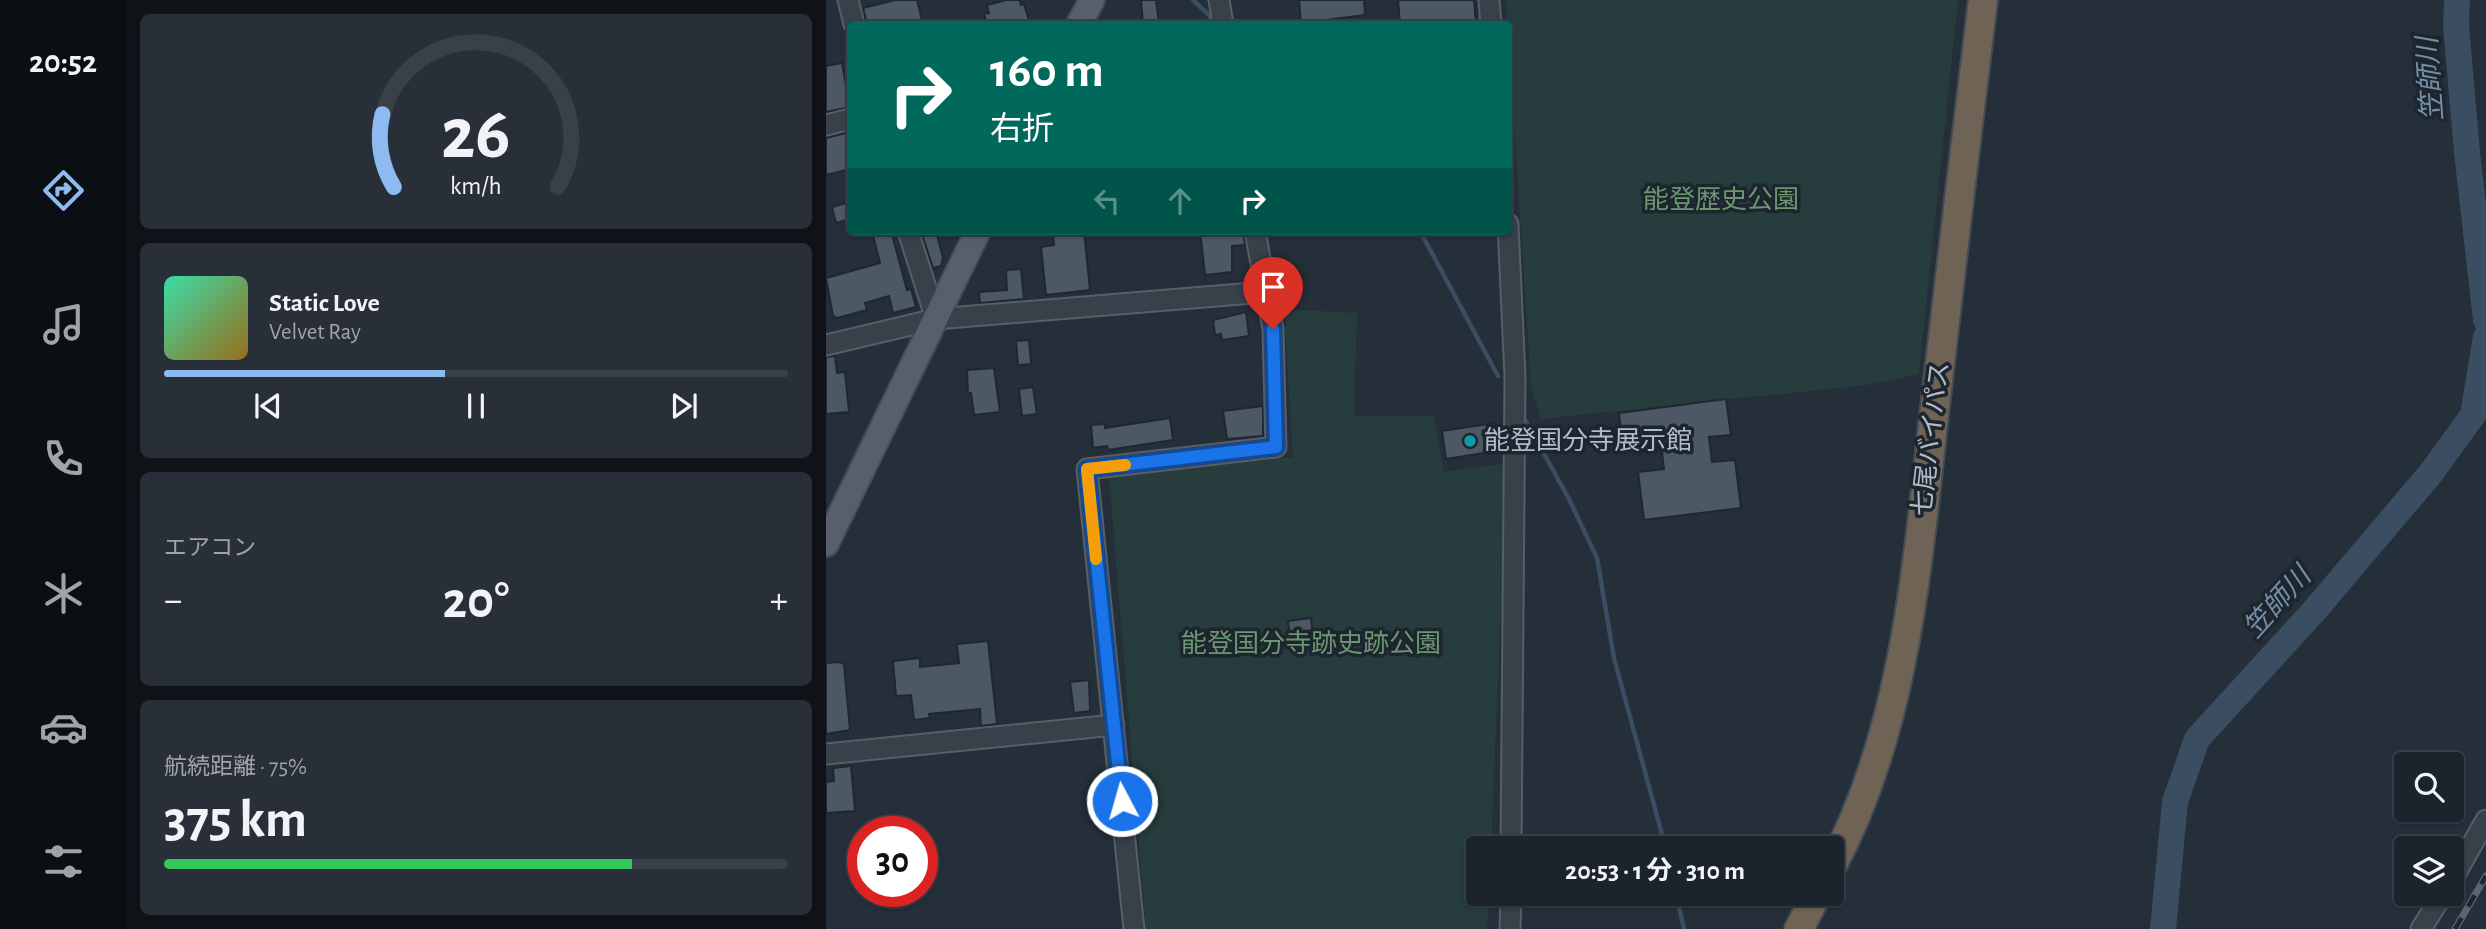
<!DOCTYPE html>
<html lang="ja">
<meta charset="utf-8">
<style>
body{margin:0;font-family:"Alegreya Sans","Noto Sans JP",sans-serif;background:#282f38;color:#f1f3f6;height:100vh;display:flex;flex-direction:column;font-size:26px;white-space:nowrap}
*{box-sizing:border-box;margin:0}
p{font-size:23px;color:#a0a4a9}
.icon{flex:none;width:38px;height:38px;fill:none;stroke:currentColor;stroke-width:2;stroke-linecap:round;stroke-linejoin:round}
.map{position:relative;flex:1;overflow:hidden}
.drawer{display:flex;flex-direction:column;gap:14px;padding:14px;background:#0f1318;width:700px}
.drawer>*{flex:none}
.guide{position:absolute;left:21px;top:21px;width:665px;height:214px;border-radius:7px;box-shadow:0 2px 5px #0004,0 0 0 2px #394048;background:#00695c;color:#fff;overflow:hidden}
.controls{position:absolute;left:1568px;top:752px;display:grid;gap:14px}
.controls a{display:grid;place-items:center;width:70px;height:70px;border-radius:7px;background:#1b232c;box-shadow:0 2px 5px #0004,0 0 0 2px #394048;font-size:35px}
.speed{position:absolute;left:21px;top:816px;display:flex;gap:14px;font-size:35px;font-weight:700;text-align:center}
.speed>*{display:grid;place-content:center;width:91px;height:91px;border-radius:50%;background:#1b232c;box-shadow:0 2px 5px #0004,0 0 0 2px #394048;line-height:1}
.speed .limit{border:10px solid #d22;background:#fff;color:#111}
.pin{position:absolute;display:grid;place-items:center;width:60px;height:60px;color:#fff;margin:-72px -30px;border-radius:50% 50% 50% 0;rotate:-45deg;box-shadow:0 0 7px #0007}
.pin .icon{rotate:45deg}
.me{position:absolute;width:77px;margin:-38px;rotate:354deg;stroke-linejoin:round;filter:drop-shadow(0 0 5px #0008)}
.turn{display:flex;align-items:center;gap:24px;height:147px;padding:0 28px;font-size:32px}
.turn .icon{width:91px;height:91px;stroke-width:2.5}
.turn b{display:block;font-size:49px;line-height:60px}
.lanes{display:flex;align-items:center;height:66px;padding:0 28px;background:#0003;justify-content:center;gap:35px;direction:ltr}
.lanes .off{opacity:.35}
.big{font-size:52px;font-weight:700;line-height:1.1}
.drawer .widget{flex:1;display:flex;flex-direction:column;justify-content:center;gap:10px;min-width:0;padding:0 24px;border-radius:10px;background:#282f38}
.drawer .dial{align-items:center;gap:0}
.dial svg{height:182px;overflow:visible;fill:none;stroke:#394048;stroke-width:7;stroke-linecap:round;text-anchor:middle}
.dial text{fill:#f1f3f6;stroke:none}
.song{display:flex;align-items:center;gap:21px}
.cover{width:84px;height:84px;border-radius:10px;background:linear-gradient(135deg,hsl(160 70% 55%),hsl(40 70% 35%))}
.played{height:7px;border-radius:4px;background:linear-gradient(90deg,#8dbaf0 45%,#394048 45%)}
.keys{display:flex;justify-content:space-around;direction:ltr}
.heat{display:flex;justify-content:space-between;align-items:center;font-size:38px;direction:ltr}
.charge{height:10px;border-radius:5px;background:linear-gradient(90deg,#34c759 75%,#394048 0)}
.trip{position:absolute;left:640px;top:836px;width:378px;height:70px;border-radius:7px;background:#1b232c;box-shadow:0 2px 5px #0004,0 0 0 2px #394048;font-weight:700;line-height:70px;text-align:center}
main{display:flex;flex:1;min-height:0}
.tab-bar{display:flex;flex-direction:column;width:126px;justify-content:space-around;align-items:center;background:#0b0e12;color:#a0a4a9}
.tab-bar .icon{width:49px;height:49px}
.tab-bar .on{color:#8dbaf0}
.tab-bar b{font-size:32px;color:#f1f3f6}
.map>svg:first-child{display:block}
.green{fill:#273c3c}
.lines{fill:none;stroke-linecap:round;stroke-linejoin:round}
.stream{stroke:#3a4d61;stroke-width:4.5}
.river{stroke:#3a4d61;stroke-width:26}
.building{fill:#4d5865;stroke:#1f2731;stroke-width:2}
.minor-casing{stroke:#565e68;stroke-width:23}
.major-casing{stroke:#444c56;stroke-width:28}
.highway-casing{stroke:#434b55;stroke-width:32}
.minor{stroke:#38404a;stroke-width:19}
.major{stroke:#565f6a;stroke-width:24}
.highway{stroke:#6f6355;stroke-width:28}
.rail-casing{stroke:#5a6571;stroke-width:7}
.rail{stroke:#1d252f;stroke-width:4.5;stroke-dasharray:13;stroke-linecap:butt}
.route-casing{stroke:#114b97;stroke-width:18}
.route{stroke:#1a73e8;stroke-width:12}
.slow{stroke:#f59e0b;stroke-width:12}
.culture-dot{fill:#0f9aa8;stroke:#1d252f;stroke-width:2.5}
.labels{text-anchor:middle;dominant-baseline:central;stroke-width:7;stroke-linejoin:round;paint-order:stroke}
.park-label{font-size:26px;fill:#6c9572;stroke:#1d252f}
.street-label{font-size:26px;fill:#b3bbc6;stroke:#1d252f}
.poi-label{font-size:26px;fill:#b3bbc6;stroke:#1d252f;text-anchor:start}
.water-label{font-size:28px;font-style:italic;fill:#758ea7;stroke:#1d252f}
</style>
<main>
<nav class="tab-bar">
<b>20:52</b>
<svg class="icon on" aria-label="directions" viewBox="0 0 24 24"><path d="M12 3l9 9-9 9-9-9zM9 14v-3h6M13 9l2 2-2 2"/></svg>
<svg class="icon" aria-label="music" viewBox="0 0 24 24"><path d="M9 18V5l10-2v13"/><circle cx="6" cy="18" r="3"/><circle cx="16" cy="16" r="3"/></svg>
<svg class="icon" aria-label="phone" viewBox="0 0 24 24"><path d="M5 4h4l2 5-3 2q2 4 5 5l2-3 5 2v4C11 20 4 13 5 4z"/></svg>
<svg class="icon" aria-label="climate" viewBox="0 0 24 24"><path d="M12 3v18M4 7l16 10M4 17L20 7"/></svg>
<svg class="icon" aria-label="car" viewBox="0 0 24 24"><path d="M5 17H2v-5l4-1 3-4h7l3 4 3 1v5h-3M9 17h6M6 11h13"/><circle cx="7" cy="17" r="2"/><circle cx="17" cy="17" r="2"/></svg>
<svg class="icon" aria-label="filters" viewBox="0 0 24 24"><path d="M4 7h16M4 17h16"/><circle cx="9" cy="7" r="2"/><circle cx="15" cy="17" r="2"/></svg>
</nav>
<section class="drawer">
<div class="widget dial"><svg viewBox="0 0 100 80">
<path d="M14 69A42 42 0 1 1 86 69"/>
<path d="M14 69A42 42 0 0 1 9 37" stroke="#8dbaf0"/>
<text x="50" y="56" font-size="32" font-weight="700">26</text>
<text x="50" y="72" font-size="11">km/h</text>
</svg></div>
<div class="widget">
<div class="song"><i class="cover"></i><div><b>Static Love</b><p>Velvet Ray</p></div></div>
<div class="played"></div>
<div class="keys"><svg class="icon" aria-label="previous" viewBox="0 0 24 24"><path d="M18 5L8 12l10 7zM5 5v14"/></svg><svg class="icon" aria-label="pause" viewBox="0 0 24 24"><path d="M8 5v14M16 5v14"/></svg><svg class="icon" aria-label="next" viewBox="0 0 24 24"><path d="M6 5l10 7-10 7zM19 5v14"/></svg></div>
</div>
<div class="widget"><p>エアコン</p>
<div class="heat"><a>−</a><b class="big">20°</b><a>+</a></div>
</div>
<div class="widget"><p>航続距離 · 75%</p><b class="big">375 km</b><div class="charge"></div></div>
</section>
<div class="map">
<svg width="1660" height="929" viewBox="0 0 1660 929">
<rect width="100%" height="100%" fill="#242f3a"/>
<g class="green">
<path d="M680 0H1132L1093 374 1041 385 715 419 705 387Z"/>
<path d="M458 309 531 313 528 416H608L618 472 681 463 665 849H653V894H663L661 929H320L283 476 467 457Z"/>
</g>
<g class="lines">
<g class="stream">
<path d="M367 0 384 16 385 24"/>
<path d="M594 231 672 376"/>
<path d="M697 416 743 499 771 558 788 658 840 849"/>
<path d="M850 894 858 929"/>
</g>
<g class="river">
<path d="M1631 0 1630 25 1641 152 1660 320"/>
<path d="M1337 929 1349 802 1371 739 1488 611 1605 473 1647 415 1660 337"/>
</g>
</g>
<g class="building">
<path d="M69 0H91L97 24H41L37 8Z"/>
<path d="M180 0H194L195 5 198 4 204 24H161L158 14 163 13 161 5Z"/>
<path d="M315 0H330L333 24H317Z"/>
<path d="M473 0H538L539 15 475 23Z"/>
<path d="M572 0H648L650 24H574Z"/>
<path d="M16 63 24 107 0 112V66Z"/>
<path d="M24 132V169L0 175V138Z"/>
<path d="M24 202V219L10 223 6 207Z"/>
<path d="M46 231H65L81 290 85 289 90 307 67 313 63 296 39 303 41 310 11 318 7 316 0 278 54 263Z"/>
<path d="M95 231H110L117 258 115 266 107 268Z"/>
<path d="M227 231H258L264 290 220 295 215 247 228 245Z"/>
<path d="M374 231H417L419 245 406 246V272L379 275Z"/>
<path d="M195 269 198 299 154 303 153 292 181 290 180 270Z"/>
<path d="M420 312 423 336 396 340 395 334 389 335 387 320Z"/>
<path d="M203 340 205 364 192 365 190 341Z"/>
<path d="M9 356 11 373 19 372 23 412 0 414V357Z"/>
<path d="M168 368 174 412 148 415 145 393H142L141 370Z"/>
<path d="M207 387 211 414 196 416 193 389Z"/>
<path d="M900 399 905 435 883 437 886 462 909 460 915 508 818 520 812 472 838 469 835 443 797 448 793 413Z"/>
<path d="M437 406V436L401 439 397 411Z"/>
<path d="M344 418 347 440 282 450 281 446 267 448 265 425 279 424V428Z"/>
<path d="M669 423 671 451 620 459 616 431Z"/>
<path d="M485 618 487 635 464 639 462 621Z"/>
<path d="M162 641 171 724 155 726 154 709 103 714 104 718 88 720 85 695 70 696 67 661 94 658V667L133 663 131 644Z"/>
<path d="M13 662 18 664 24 730 0 734V663Z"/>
<path d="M263 680 264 711 248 713 244 682Z"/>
<path d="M25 766 29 811 0 813V782L8 781 7 768Z"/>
</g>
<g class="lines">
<g class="minor-casing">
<g id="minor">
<path d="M22 0 28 24"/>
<path d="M393 0 397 24"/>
<path d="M663 0 665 24"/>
<path d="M0 125 24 119"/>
<path d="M682 224 689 377 685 849"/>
<path d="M82 231 110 319"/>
<path d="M0 345 110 319 439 292"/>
<path d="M0 754 288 725"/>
<path d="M1626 880 1660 820"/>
<path d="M308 929 261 469 450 447 447 329 429 231"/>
<path d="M684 929 685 894"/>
<path d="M1595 929 1617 894"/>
</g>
</g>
<g class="major-casing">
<g id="major">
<path d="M253 24 266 0"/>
<path d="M0 544 152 231"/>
</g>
</g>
<g class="highway-casing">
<g id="highway">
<path d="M1006 866C1079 729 1091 567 1108 415 1124 277 1140 138 1157 0"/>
<path d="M973 929 991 894"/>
</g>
</g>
<use href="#minor" class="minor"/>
<use href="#major" class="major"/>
<use href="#highway" class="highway"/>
<g class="rail-casing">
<path id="rail" d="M1629 929 1660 876"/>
</g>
<use href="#rail" class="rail"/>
</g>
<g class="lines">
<g class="route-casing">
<path id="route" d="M296 801 261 469 450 447 447 329"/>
</g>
<use href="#route" class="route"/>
<path class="slow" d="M270 559 261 469 299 465"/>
</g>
<circle class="culture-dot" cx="644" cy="441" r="7"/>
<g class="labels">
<g class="park-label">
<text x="895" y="200">能登歴史公園</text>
<text x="485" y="644">能登国分寺跡史跡公園</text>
</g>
<g class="street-label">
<text transform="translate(1105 439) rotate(-83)">七尾バイパス</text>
</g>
<g class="poi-label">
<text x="658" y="441">能登国分寺展示館</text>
</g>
<g class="water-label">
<text transform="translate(1605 79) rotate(-94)">笠師川</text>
<text transform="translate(1452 603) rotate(-48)">笠師川</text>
</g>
</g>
</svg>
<div class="controls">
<a><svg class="icon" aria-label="search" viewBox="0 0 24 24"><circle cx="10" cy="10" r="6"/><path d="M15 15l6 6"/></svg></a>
<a><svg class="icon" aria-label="layers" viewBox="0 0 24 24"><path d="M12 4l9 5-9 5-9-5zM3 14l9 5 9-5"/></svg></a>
</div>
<div class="speed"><div class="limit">30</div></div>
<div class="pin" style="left:447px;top:329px;background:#d93025"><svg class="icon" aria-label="arrive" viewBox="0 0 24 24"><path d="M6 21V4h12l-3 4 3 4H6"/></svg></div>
<svg class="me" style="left:296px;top:801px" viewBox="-20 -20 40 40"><circle r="17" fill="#1a73e8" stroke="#fff" stroke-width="3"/><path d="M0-11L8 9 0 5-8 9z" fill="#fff"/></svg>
<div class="trip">20:53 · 1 分 · 310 m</div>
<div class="guide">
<div class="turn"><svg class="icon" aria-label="right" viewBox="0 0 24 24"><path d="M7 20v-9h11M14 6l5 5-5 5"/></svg><div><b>160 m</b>右折</div></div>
<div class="lanes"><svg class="icon off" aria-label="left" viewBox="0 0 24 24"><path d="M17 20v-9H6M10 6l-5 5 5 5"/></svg><svg class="icon off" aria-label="ahead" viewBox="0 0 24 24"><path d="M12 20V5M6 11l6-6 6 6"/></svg><svg class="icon" aria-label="right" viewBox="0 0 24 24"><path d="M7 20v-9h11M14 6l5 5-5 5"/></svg></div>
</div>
</div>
</main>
